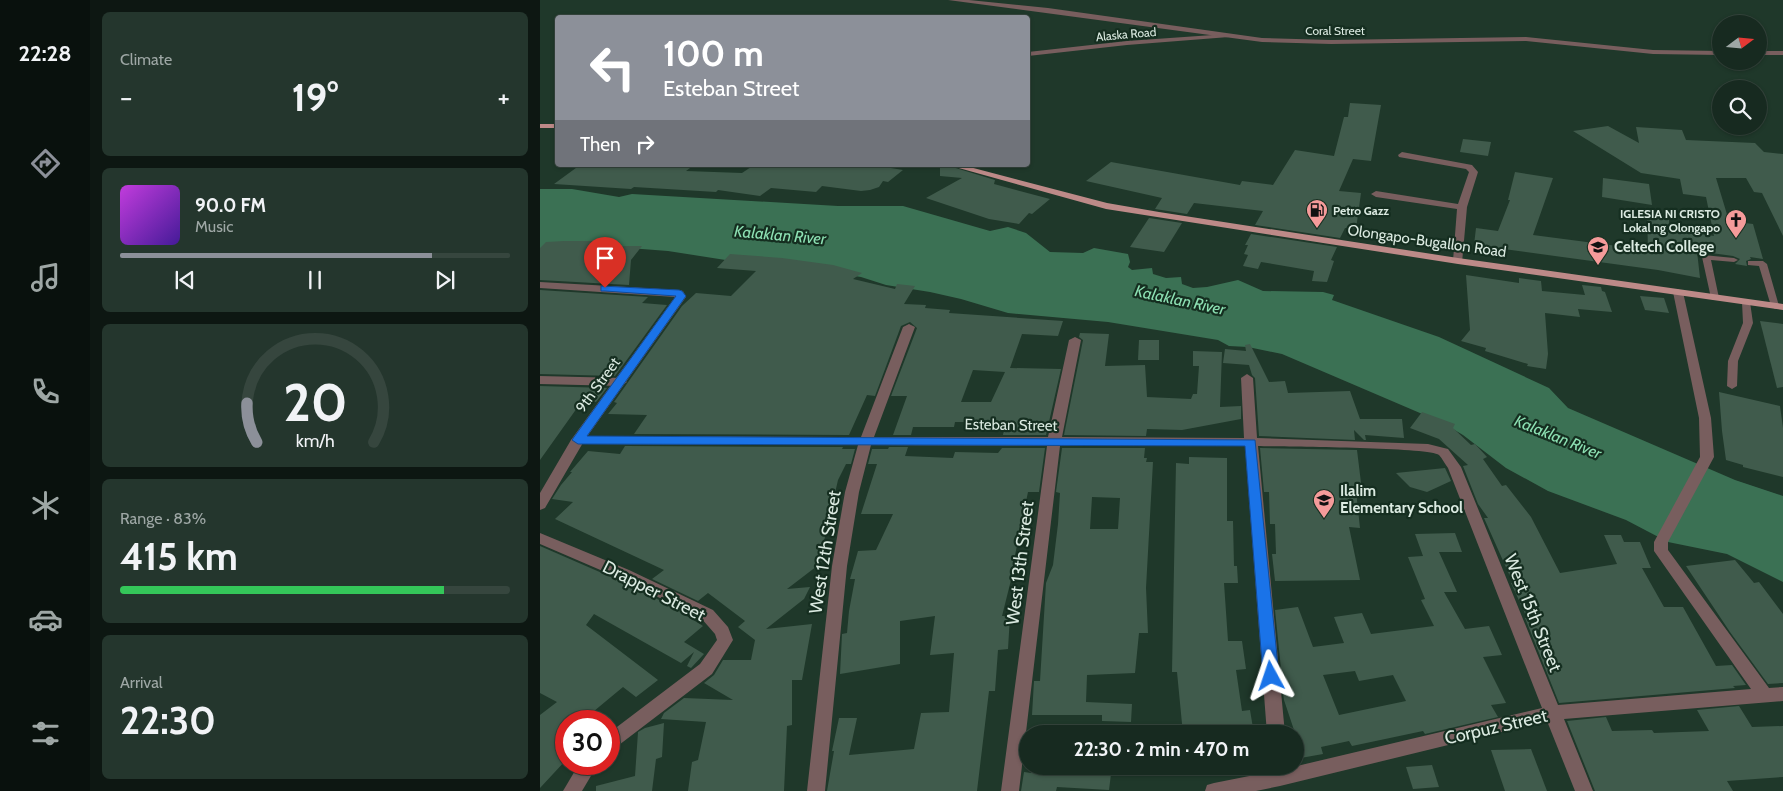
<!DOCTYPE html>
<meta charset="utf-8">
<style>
body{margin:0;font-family:Cabin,sans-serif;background:#24362d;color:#f1f3f6;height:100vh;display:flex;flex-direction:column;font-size:19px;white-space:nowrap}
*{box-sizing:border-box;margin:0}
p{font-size:16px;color:#9ea7a5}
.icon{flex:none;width:28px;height:28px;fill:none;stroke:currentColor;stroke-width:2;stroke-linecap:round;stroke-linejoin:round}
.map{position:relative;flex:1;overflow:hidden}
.panel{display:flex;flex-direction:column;gap:12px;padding:12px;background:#0d1712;width:450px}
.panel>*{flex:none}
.top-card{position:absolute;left:15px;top:15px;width:475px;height:152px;border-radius:5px;box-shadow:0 1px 4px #0004,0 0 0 1px #36463e;background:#8c9099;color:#fff;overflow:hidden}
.needle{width:32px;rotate:74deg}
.tools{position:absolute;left:1172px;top:15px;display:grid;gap:10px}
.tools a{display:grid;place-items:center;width:55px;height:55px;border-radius:50%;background:#172a20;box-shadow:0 1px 4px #0004,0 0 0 1px #36463e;font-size:25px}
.speed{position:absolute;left:15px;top:710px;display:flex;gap:10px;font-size:25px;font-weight:700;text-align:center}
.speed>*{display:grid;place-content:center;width:65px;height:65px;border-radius:50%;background:#172a20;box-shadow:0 1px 4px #0004,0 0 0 1px #36463e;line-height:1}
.speed .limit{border:8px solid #d22;background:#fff;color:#111}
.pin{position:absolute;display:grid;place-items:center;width:42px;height:42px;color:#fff;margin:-51px -21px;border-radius:50% 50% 50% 0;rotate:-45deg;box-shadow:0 0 5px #0007}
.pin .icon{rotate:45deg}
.me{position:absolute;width:55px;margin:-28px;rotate:355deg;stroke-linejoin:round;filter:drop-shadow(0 0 4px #0008)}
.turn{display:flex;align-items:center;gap:18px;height:105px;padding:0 25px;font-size:22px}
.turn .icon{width:65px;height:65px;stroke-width:2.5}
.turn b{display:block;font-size:35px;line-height:42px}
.then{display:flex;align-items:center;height:48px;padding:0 25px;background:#0003;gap:10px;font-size:19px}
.big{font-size:38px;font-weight:700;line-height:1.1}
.panel .card{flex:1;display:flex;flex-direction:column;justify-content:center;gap:8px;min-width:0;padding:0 18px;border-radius:8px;background:#24362d}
.panel .dial{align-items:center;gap:0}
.dial svg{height:130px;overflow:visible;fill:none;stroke:#36463e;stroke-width:7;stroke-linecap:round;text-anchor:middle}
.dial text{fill:#f1f3f6;stroke:none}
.song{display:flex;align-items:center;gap:15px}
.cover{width:60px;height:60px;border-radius:8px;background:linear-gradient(135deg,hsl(290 70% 55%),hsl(260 70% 35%))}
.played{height:5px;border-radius:2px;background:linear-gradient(90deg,#8c9099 80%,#36463e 80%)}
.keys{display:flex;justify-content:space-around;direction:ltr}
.heat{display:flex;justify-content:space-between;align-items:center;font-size:28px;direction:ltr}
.charge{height:8px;border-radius:4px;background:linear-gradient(90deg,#34c759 83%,#36463e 0)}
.trip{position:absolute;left:479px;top:725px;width:285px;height:50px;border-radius:25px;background:#172a20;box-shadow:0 1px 4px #0004,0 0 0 1px #36463e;font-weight:700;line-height:50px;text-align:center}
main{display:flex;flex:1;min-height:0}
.menu{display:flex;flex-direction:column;width:90px;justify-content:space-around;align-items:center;background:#09110d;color:#9ea7a5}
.menu .icon{width:35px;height:35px}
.menu .current{color:#8c9099}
.menu b{font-size:22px;color:#f1f3f6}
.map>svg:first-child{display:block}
.water{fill:#3b7154}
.building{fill:#405b4c;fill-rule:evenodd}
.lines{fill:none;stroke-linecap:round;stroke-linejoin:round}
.service{fill:#785e5e;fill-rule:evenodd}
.minor{fill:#785e5e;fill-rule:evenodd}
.tertiary{fill:#785e5e;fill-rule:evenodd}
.primary{fill:#bd8a88;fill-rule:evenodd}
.route{fill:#1a73e8;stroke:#114b97}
.labels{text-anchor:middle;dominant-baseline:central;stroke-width:4.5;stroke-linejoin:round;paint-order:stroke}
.far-street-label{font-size:12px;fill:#dbeae1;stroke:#152e20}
.far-poi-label{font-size:12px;font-weight:bold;fill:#dbeae1;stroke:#152e20;text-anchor:start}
.street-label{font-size:15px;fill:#dbeae1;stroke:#152e20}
.poi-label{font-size:15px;font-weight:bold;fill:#dbeae1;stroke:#152e20;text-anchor:start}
.water-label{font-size:16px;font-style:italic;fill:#8de1b3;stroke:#152e20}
.near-street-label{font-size:18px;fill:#dbeae1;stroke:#152e20}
</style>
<main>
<nav class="menu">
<b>22:28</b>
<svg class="icon current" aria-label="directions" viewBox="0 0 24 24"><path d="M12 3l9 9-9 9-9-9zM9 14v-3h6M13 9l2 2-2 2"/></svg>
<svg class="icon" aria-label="music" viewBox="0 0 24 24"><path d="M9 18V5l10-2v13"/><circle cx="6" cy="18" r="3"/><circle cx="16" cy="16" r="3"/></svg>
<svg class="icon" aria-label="phone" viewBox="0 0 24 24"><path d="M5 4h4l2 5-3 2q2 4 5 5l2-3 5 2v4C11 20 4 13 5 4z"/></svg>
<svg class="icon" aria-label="climate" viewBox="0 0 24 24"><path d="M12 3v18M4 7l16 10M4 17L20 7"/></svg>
<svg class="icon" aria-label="car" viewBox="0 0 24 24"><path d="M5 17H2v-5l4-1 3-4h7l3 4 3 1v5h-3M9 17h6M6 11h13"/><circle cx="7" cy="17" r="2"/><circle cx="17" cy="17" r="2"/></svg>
<svg class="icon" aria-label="filters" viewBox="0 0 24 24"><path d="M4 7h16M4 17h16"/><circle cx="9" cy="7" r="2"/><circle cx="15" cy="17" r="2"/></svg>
</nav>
<section class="panel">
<div class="card"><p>Climate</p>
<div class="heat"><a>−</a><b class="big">19°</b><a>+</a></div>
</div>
<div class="card">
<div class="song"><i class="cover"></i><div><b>90.0 FM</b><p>Music</p></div></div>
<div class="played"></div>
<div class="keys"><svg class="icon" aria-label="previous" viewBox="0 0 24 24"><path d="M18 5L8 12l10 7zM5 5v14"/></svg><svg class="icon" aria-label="pause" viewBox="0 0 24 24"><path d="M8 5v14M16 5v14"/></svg><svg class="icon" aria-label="next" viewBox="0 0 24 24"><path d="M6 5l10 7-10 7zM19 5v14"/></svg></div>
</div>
<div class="card dial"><svg viewBox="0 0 100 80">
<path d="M14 69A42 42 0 1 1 86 69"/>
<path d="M14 69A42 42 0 0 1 8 45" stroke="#8c9099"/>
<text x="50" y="56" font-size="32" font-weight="700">20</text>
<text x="50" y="72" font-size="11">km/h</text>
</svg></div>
<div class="card"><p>Range · 83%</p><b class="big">415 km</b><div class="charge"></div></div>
<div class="card"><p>Arrival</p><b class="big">22:30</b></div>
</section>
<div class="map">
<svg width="1243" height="791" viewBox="0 0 1243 791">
<rect width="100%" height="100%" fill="#1f382a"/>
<path class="water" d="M0 189H32L79 197 92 194 298 206H363L450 231 468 227 486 233 510 252 543 253 554 248 588 254 590 262 588 267 592 270 612 268 613 274 626 278 641 277 642 284 653 288 667 287 698 280 723 291 783 292 794 295 792 300 899 337 1009 388 1028 408 1195 480 1243 496V582L1187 554 1128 542 1086 520 1008 491 966 468 923 435 901 422 742 354 708 347 689 346 678 340 568 322 468 313 421 299 390 292 346 285 321 277 243 265 211 264 128 251 89 248 0 251Z"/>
<g class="building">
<path d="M810 103 841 105 831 161 813 159 799 191 821 193 816 229 805 228 800 238 715 225 723 211 654 203 647 214 615 209 622 198 546 181 571 162 700 185 702 181 733 185 755 150 794 156 804 117H808Z"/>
<path d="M1068 126 1099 143 1096 127 1142 130 1146 140 1215 143 1224 152 1243 154V236L1222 193 1214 192 1206 178H1176L1189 221 1213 224 1223 259 1210 257 1211 259 1206 261 1207 266 1195 264 1200 259 1193 256 1157 251 1160 278 1118 270 934 245 936 228 958 231 970 200H968L975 172 1013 178 993 235 1108 250 1107 213 1129 216V229L1174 236 1166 197 1143 194 1140 179 1101 173 1033 131Z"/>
<path d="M923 139 951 142 948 156 920 152Z"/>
<path d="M40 165H154L146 171 202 173 214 165 237 167 240 165H333L363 170 348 182 343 181 339 187 330 190 321 191 282 186 276 192 231 188 220 196 178 190 176 192 94 187 91 189 14 184Z"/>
<path d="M400 165H406L455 180 454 184 510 199 492 214 489 213 479 224 449 219 386 198 422 178 400 176Z"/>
<path d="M1063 178 1109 184 1112 205 1062 197Z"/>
<path d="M609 218 642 223 624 252 590 247Z"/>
<path d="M711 234 797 247 791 260 794 261 787 282 772 281 774 271 721 262 718 269 703 266 708 255 704 254 708 245H705Z"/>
<path d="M24 241H76L72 246H102L91 260 89 285 0 280V248L6 242Z"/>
<path d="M190 254 242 258 293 265 322 273 313 279 355 289 357 284 375 286 364 304 386 305 385 308 410 310 409 313 523 321 518 336 482 334 470 368 521 369 506 435H463L465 422H415L414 427H373L371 435H353L367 396H351L377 328 370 322 361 326 335 396 327 395 309 435 94 434 107 415 68 414 77 403 74 402 142 306 156 293 191 296 216 271 177 268ZM433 370 465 372 451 402H421Z"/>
<path d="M926 275 979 283V278L1001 281 1002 291 1045 295 1042 285 1061 287 1062 291 1065 292 1072 312 1038 309 1040 317 1005 313 1008 354 1006 369 987 366 988 364 945 351 946 348 921 341 930 330Z"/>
<path d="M0 290 108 297 102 303 127 305 75 376 0 374Z"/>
<path d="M1100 296 1124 298 1129 313 1105 310Z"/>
<path d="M1220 321 1243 324V387L1237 388Z"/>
<path d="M540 333 569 334 565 366 605 365 607 397 651 399 653 394H657L659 366H653V351L682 352 680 407 701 406V419L642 430 607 429 606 436 524 435 543 340 539 337Z"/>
<path d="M599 340H619V360H598Z"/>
<path d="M710 344 729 382 745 381 748 393 810 391 820 419H862L864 438 825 435 826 440H824L814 430 815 440 719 436 715 378 712 375 709 365 683 363 685 349 706 351 705 345Z"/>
<path d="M0 386 67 388 56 402 42 401 0 460Z"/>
<path d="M1179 392 1240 406 1243 428V477L1203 467V465L1186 460 1182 431Z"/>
<path d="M882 412 915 424 913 428 931 445 935 444 947 457 943 459 962 486 966 485 991 517 1020 573 1077 564 1064 535H1081L1084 542H1100L1111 568H1102L1124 607H1143L1176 666 1192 665 1206 685 1193 686 1195 688 1019 703 985 618H987L971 583H973L944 518H948L938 504 923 466 928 465 899 439 870 428Z"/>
<path d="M85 446 303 447 302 449H315L311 464H306L298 480 284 541 286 542 281 563 247 589 270 587 264 599 226 629 272 624 262 680H252V725L247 726 244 791H148L152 762 158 760 166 722 121 719 124 713 144 698 193 700 164 683 174 675 183 660H211L215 640 198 627 205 621 168 593 158 601 112 579 124 570 15 519 33 502 12 499 21 485 32 472H30L48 451 80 454Z"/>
<path d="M349 447H368L365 456 413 458 415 452 458 453 462 448H505L499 492H488L474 560H476L462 616H470L468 649 458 650 455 691H449L437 791H287L294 751H292L299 718H317L309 755 374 749 381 713 409 712 414 653 390 655 395 616 360 621V664L300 674 302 634 307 633 309 611 315 579H310L318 551 336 550 353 514H321L337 464H328L332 449H348Z"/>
<path d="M522 448H605L604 458H607L606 462H613L606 588 608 633H599L595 673 547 675 546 702 592 704 591 722 562 721V715H492L494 681H500L506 583 513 565 518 524 520 493 516 492ZM552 497 580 498 578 529H550Z"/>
<path d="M720 448 817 450 822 491H816L820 528 809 527 820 580 735 581 732 554H736L735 524H730L729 492H724Z"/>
<path d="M649 457 687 458V521H693L694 566H697L698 583H684L688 641H702L706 669 696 670 702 711 710 710 714 734H643L637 672H632L636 463 649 464Z"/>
<path d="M905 468 911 481 887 492 870 487 856 473Z"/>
<path d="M915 533 922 552H899L917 592H904L925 629 949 626 962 655 943 657 966 703 951 705 958 717 885 734 883 731 812 746 809 741 781 747 783 754 755 759V733L744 700 742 686 746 685 741 669 735 610 758 607 773 647 804 643 794 617 822 613 831 634 894 626 881 600 885 599 868 557 883 556 875 534ZM815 671 819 681 853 675 866 701 799 715 783 675Z"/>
<path d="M0 546 78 580 144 612 142 613 163 626 144 642 164 654 151 668 147 666 154 652 141 663 54 614 46 625 118 680 96 697 83 687 42 721H26V760L0 788V715L17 702 0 693Z"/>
<path d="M1195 560 1214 583 1219 582 1243 614V683L1228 684 1190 632 1146 566Z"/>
<path d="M1199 706 1212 727 1243 726V777L1187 781 1193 791H1055L1027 721 1066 717 1072 731 1112 730 1114 733 1169 731 1157 710Z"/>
<path d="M124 723 122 757 116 759 112 791H56V786L95 776 98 732 105 728Z"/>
<path d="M991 749 1007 791H965L951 750Z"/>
<path d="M892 765 899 787 873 789 866 767Z"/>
<path d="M492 766H572L569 790 517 787 516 791H481L484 772 491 773Z"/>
</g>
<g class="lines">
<g class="service">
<path d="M687 34 690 36 689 37 587 45 488 56V52L587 41Z"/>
<path d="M1163 255 1194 258 1198 260 1194 262 1171 260 1179 298 1178 300H1172L1171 298 1162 257Z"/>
<path d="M1208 261H1223L1227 264 1239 306 1238 308 1235 309 1231 306 1219 266 1208 265Z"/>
<path d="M1206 299 1210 302 1213 323 1198 361 1197 386 1192 389 1187 386 1188 361 1203 323 1202 302Z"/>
</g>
<g class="minor">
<path d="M408 0H429L508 8 722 38 791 40 986 37 1113 50 1181 51V55L1113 54 986 41 791 44 722 42Z"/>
<rect x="1219" y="51" width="24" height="4"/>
<path d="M862 152 932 165 938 172 927 207 922 263H914L913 261 917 209 836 197 831 194 836 191 918 204 929 172 926 169 859 157 858 155Z"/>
<path d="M1138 289 1143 292 1171 418 1174 457 1128 542V550L1229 688 1243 687V701L1024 719 1053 791H1035L1007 721 740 786 716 791H665L667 785 674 783 740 770 1002 708 908 468C905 464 902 458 899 455 888 447 742 447 718 446L745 734H727L705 446H520L479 791H461L507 446 331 445 319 492 307 566 285 791H267L292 566 305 492 318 445 38 444 31 440 38 436 321 437 363 327 369 324 375 327 334 437H508L529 340 535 337 541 340 522 437 704 438 701 378 707 374 713 378 717 438 888 444 908 449 921 467 1018 705 1211 689 1114 551V542L1160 457 1159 418 1133 292Z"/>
<path d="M0 376 81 378 87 382 81 386 0 384Z"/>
<path d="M0 533 89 570 173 610 188 627 193 640 172 674 75 748 69 751V733L160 664 177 640 175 634 161 618 79 578 0 544Z"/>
<path d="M39 764H58L42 791H23Z"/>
</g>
<path class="tertiary" d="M0 282 139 290 143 291 146 297 44 441 5 508 0 510V493L31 440 135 297 0 288Z"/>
<g class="primary">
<rect x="0" y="124" width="18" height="4"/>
<path d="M408 165H422L567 203 619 212 918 258 1243 304V310L918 264 566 209Z"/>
</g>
</g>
<path class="route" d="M61 286 139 290 142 291 146 296 47 436 715 440 739 676 736 680 731 682 725 680 723 676 705 446 38 444 32 440 34 437 136 296 65 291H61Z"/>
<defs>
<g id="fuel-pin" transform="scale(1.125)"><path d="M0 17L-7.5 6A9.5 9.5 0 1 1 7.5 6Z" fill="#f59b9a" stroke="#152e20"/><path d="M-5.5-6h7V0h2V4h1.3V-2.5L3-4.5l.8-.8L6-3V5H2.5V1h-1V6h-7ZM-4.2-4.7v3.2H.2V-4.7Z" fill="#111"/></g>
<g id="church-pin" transform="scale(1.125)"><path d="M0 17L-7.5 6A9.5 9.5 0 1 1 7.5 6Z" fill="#f59b9a" stroke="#152e20"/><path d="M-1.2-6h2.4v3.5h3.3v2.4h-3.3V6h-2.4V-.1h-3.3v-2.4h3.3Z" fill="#111"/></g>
<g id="university-pin" transform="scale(1.125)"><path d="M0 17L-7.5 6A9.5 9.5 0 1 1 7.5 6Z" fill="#f59b9a" stroke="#152e20"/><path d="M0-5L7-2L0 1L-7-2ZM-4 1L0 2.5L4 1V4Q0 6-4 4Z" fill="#111"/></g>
<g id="school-pin" transform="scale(1.125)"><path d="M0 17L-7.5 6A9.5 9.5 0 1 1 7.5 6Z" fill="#f59b9a" stroke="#152e20"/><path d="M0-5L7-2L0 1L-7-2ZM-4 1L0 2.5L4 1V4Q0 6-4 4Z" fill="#111"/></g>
</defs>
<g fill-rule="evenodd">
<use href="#fuel-pin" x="777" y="210"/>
<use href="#church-pin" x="1196" y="220"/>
<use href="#university-pin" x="1058" y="247"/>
<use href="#school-pin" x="784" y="500"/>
</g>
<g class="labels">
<g class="far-street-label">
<text x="795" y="30">Coral Street</text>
<text transform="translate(586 34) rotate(-5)">Alaska Road</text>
</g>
<g class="far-poi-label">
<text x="793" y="210">Petro Gazz</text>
<text x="1180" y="213" text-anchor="end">IGLESIA NI CRISTO<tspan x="1180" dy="14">Lokal ng Olongapo</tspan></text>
</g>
<g class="street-label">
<text transform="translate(887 241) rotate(8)">Olongapo-Bugallon Road</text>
<text transform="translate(58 385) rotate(-54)">9th Street</text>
<text transform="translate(471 425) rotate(1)">Esteban Street</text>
</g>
<g class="poi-label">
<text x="1074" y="247">Celtech College</text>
<text x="800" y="491">Ilalim<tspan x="800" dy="17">Elementary School</tspan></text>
</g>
<g class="water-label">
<text transform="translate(240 235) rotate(5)">Kalaklan River</text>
<text transform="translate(640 300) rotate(12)">Kalaklan River</text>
<text transform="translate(1018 437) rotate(22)">Kalaklan River</text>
</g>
<g class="near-street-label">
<text transform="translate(285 552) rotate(-81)">West 12th Street</text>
<text transform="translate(480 563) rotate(-83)">West 13th Street</text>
<text transform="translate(114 591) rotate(27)">Drapper Street</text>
<text transform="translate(993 613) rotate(68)">West 15th Street</text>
<text transform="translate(956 727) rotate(-13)">Corpuz Street</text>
</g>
</g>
</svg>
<div class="tools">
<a><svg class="needle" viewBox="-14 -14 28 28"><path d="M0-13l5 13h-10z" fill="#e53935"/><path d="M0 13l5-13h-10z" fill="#9ea7a5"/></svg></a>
<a><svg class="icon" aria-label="search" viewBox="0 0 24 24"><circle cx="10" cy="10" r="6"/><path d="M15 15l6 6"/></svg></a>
</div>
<div class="speed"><div class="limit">30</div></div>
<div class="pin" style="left:65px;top:288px;background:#d93025"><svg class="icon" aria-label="arrive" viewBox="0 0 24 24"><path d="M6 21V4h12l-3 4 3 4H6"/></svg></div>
<svg class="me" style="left:731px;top:676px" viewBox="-20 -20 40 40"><path d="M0-17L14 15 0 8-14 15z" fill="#1a73e8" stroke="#fff" stroke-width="4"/></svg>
<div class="trip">22:30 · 2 min · 470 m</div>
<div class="top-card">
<div class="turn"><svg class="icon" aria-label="left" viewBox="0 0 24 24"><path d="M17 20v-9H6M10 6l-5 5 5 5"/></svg><div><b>100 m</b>Esteban Street</div></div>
<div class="then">Then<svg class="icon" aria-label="right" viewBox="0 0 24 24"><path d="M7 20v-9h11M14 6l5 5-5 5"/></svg></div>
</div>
</div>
</main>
